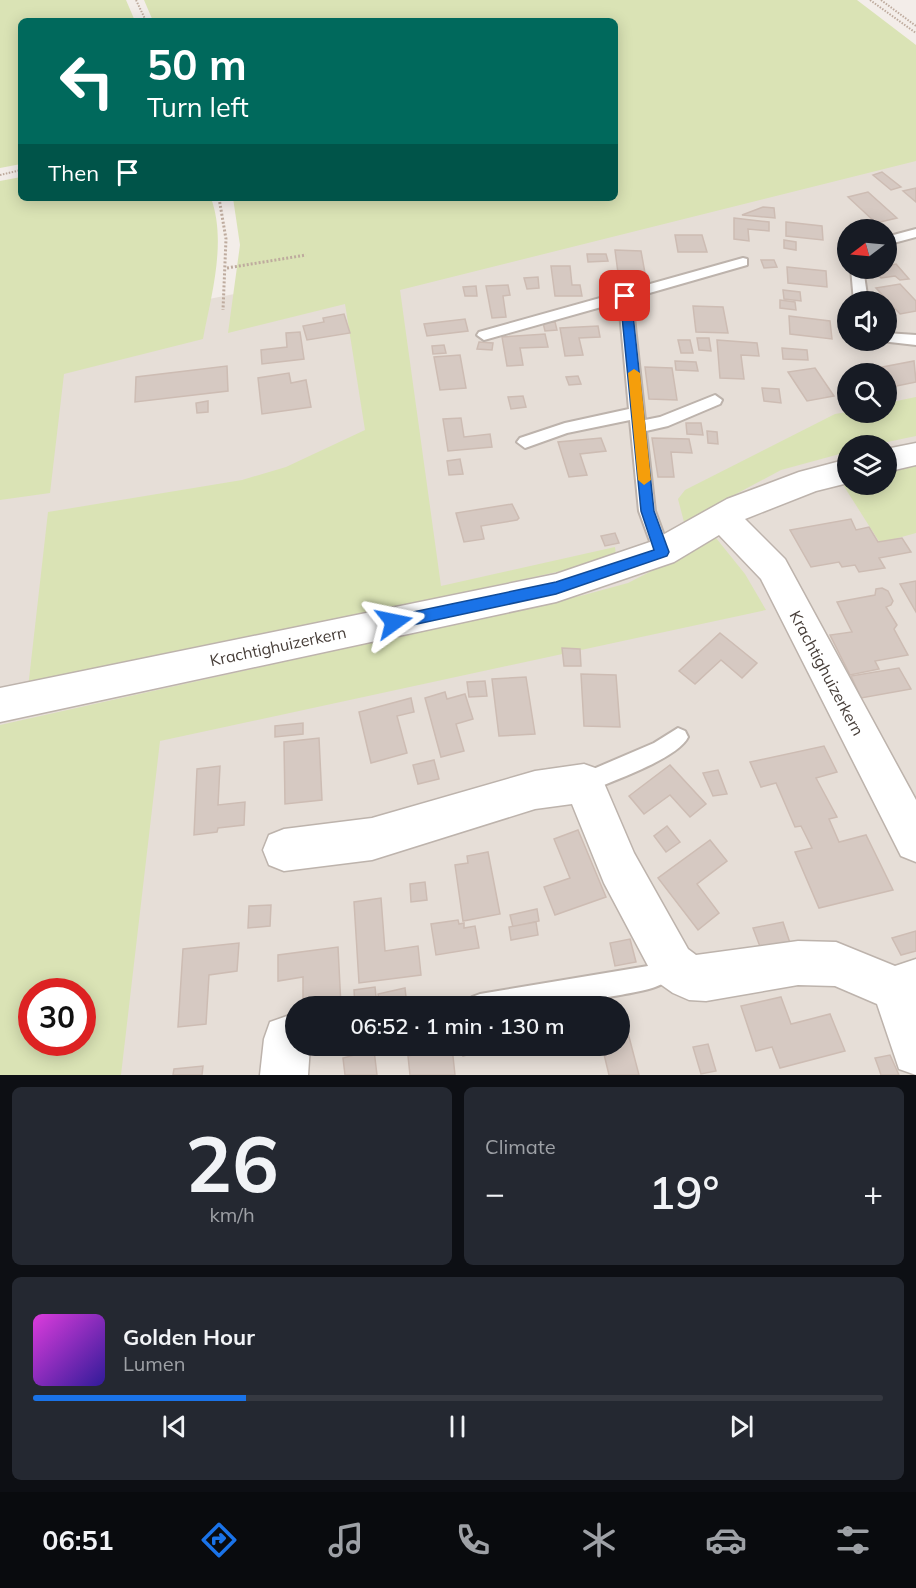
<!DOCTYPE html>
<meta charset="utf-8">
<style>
body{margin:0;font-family:Mulish,sans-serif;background:#242831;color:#f1f3f6;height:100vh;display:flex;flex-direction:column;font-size:22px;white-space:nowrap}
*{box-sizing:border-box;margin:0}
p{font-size:20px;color:#9ea1a6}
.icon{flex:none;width:33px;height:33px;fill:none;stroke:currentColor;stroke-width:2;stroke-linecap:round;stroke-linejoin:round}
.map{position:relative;height:1075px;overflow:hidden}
.sheet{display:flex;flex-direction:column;gap:12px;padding:12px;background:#0d0f14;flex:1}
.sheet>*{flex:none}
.hud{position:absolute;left:18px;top:18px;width:600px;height:183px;border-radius:9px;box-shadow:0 3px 15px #0003;background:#00695c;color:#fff;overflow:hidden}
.needle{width:39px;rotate:254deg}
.buttons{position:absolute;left:837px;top:219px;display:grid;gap:12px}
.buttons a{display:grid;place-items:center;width:60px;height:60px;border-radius:50%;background:#171b24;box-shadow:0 3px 15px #0003;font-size:30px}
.speed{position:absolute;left:18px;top:978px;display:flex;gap:12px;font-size:30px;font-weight:700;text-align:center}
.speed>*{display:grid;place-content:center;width:78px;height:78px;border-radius:50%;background:#171b24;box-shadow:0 3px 15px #0003;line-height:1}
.speed .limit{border:9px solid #d22;background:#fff;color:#111}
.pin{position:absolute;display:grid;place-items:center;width:51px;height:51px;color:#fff;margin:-26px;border-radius:12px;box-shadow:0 3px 9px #0006}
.me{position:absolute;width:66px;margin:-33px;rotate:78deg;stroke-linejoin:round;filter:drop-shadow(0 0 4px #0008)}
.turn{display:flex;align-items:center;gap:21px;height:126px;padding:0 30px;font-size:27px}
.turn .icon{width:78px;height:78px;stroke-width:2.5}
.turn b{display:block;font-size:42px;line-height:51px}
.then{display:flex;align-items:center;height:57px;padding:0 30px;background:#0003;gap:12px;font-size:22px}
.big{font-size:45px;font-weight:600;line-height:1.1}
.sheet .card{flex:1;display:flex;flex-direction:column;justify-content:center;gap:9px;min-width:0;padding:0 21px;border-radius:9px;background:#242831}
.sheet .dial{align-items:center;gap:0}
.dial b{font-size:78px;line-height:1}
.song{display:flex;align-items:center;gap:18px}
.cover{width:72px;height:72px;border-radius:9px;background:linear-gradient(135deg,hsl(300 70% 55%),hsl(250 70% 35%))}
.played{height:6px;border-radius:3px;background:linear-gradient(90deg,#1a73e8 25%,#363941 25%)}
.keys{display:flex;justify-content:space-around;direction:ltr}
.heat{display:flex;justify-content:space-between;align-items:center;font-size:33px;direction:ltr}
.sheet .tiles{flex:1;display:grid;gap:12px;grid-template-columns:1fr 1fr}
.card:last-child{grid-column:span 2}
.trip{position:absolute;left:285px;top:996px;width:345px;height:60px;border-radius:30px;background:#171b24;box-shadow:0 3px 15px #0003;font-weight:600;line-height:60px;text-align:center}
.tab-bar{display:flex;height:96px;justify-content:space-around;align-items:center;background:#090b0e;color:#9ea1a6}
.tab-bar .icon{width:42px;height:42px}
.tab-bar .on{color:#1a73e8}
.tab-bar b{font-size:27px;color:#f1f3f6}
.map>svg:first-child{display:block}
.residential{fill:#e6ded7;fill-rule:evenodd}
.green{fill:#dae3b5;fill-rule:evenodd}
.building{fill:#d6c9c2;stroke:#cdbcb3;stroke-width:1.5}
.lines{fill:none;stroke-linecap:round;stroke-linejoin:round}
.lane-casing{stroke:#bdb3ac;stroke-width:4}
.street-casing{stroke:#bdb3ac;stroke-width:3}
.path-far1{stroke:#beab9e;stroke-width:2;stroke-dasharray:1.5 1.5;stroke-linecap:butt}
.path{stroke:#beab9e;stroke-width:3;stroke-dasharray:2 2;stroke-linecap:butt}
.lane{fill:#fff;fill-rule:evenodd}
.street{fill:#fff;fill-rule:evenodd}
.route{fill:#1a73e8;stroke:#114b97;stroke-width:1.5}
.slow{fill:#f59e0b}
.labels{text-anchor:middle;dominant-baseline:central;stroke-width:5;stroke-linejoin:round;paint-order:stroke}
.street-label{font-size:16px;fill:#463d38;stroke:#fff}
</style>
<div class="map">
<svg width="916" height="1075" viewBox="0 0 916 1075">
<rect width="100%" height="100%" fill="#f3ede9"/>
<path class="residential" d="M916 160V1075H0V340ZM848 230H886V268H848ZM848 302H886V340H848ZM848 374H886V412H848ZM848 446H886V484H848ZM32 992H82V1042H32ZM296 1006H620V1046H296Z"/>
<g class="green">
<path d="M0 0H126L135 21H21V164L0 168Z"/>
<path d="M144 0H857L916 45V161L400 290 441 586 615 547 616 555 593 564 28 688 48 512 242 480 286 467 365 430 345 304 228 333 240 245 233 198H615V21H153Z"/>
<path d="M21 177V198H211C227 242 211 296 203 339L64 374 50 493 0 500V181Z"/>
<path d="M916 397V436L873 445 848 446 847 452 781 470 684 522 678 499 685 490 835 414 847 412H886L887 403Z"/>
<path d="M916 461V533L880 543 840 480 847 478 848 484H886L887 468Z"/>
<path d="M716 538 745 574 766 610 160 741 121 1075H0V725L584 595 628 583ZM32 992H82V1042H32Z"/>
</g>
<g class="building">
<path d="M882 172 901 187 891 190 873 175Z"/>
<path d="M916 188V202L903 191Z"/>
<path d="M868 192 897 218 876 223 848 197Z"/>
<path d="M763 207 774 208 775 218 742 215Z"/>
<path d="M734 218 769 222V231L748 229 749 241 734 239Z"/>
<path d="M786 222 822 226 823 240 786 236Z"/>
<path d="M675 235H702L707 252H678Z"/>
<path d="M784 240 796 242V250L784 248Z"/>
<path d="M615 250 641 251 645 273H618Z"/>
<path d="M587 254H606L608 261 588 262Z"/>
<path d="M761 260H774L777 267 764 268Z"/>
<path d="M896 264 909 279 900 280 895 276 881 278 872 268H886V266Z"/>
<path d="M551 266H570L572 285H580L582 296H555Z"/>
<path d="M787 267 826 271 827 287 788 283Z"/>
<path d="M538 277 539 288 527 289 524 278Z"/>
<path d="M900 284 916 301V311L900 314 876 288Z"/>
<path d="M508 285 510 295 503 296 506 317 492 318 486 286Z"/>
<path d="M476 286 477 296H465L463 287Z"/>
<path d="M783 290 800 292 801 301 784 299Z"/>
<path d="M780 300 795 302 796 310 780 308Z"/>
<path d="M693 306 723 307 728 333 696 332Z"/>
<path d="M344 314 350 333 307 340 303 326 324 322 323 318Z"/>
<path d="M789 316 830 321 832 339 790 334Z"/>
<path d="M465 319 468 331 427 336 424 324Z"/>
<path d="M555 322 557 330 545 331 543 323Z"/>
<path d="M598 326 600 337 579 338 583 355 565 356 560 328Z"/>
<path d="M300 332 304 359 262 364 261 350 287 347 286 333Z"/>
<path d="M545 334 548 347 520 348 523 365 507 366 502 337Z"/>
<path d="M697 338H709L711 351 699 350Z"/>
<path d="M678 340H690L693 353H681Z"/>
<path d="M717 340 757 343 759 356 741 355 744 379 720 378Z"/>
<path d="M479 342 493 343 492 350 477 349Z"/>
<path d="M444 345 446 353 433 354 432 346Z"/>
<path d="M782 348 807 350 808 360 783 359Z"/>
<path d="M460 355 466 388 440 390 434 357Z"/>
<path d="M675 361 696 362 698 371 676 370Z"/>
<path d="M914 361 916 382 892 387 886 379V374H882L877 368Z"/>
<path d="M227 366 228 391 135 402 136 377Z"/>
<path d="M645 367 672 368 677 400 649 399Z"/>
<path d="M815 368 834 396 807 401 788 372Z"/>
<path d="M289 373 291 383 306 380 311 407 262 414 258 378Z"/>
<path d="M578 376 581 384 569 385 566 377Z"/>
<path d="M762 388 779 389 781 403 764 401Z"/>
<path d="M523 396 526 407 511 409 508 397Z"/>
<path d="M208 401V412L197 413 196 403Z"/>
<path d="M461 418 464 437 490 434 492 447 448 451 443 419Z"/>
<path d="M686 423H701L703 435 687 434Z"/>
<path d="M707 431 717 432 718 444 708 443Z"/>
<path d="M601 438 606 451 580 454 587 475 569 477 558 442Z"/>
<path d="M652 438 689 439 692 453 671 452 674 477H658Z"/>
<path d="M460 459 463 474 449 475 447 461Z"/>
<path d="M512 504 519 518 517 520 481 526 484 539 464 542 456 513Z"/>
<path d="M851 519 856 530 869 527 878 542 902 538 911 552 879 558 885 568 859 572 855 565 842 567 839 562 811 567 790 530Z"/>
<path d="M615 533 619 543 605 546 601 536Z"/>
<path d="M916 581V612L900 584Z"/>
<path d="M882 588 888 591 893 601 891 605 886 607 897 625 894 629 908 655 875 661 879 669 850 675 830 635 852 632 837 602 875 595 876 589Z"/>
<path d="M720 633 757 663 742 678 721 660 695 684 679 671Z"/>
<path d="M562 648 580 649 581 666H564Z"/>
<path d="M899 668 911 689 861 698 851 676Z"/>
<path d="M581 674 616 675 620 727 584 726Z"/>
<path d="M526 677 535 734 499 736 492 679Z"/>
<path d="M485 681 487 696 469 697 467 682Z"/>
<path d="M445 692 447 699 465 694 473 719 456 724 464 751 441 757 425 698Z"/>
<path d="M411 698 414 712 397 716 407 753 371 763 359 712Z"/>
<path d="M303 723V734L275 737V726Z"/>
<path d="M319 738 322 800 285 804 284 742Z"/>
<path d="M824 746 837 772 816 778 837 817 829 819 839 842 866 835 893 890 819 908 795 852 812 848 801 826 795 827 776 783 761 787 750 762Z"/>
<path d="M434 760 439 779 418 784 413 765Z"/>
<path d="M670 765 706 804 690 817 670 795 644 814 629 796Z"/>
<path d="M220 766 218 805 245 802 244 825 218 828 217 832 194 835 197 769Z"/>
<path d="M718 770 727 794 713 796 703 773Z"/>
<path d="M667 826 680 842 666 852 654 836Z"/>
<path d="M578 830 606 897 555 915 544 887 570 878 554 839Z"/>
<path d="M710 840 727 861 697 884 719 913 698 930 658 878Z"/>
<path d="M488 852 500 914 463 921 455 865 468 863 467 856Z"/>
<path d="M425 882 427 900 411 902 410 884Z"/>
<path d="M381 898 385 951 418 946 421 975 359 983 354 902Z"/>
<path d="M271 905 270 926 248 928 249 906Z"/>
<path d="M537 909 539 921 513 927 510 915Z"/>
<path d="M458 920 459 924 464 923V928L475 926 479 948 436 955 431 924Z"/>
<path d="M536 922 538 935 511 940 509 927Z"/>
<path d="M783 922 791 946 762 952 753 928Z"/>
<path d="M916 931V951L901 955 892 938Z"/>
<path d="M630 939 636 962 615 966 610 943Z"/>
<path d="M239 943 237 971 209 975 206 1024 178 1027 183 949Z"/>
<path d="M338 947 341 1006H303V977L278 981V955Z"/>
<path d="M375 987 377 1006H355L354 990Z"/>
<path d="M405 988 407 1006H380L378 994Z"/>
<path d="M781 997 791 1024 830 1014 845 1051 780 1068 772 1047 756 1051 741 1006Z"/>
<path d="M628 1033 639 1075H609L602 1046H620V1035Z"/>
<path d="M708 1044 716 1071 701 1074 693 1047Z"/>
<path d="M460 1046H484L485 1050 463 1056Z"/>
<path d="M452 1047 455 1075H410L408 1056Z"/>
<path d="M374 1050 377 1075H345L343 1058Z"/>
<path d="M890 1055 899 1075H881L879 1069 875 1058Z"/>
<path d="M203 1066 202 1075H173L174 1069Z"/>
</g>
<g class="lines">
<g class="lane-casing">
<g id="lane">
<path d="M916 229V237L886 245V237Z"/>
<path d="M743 258 747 259V265L632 298 645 420 660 417 715 395 722 400 720 404 668 426 646 431 655 511 670 552 668 557H656L654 552 639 511 630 420 567 433 525 448 517 442 520 438 565 423 629 409 619 302 484 340 477 335 479 332Z"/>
<path d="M851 268H863L868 302H854Z"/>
<path d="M886 333 916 335V345L881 341 886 340Z"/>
<path d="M678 728 685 731 688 737C678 759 607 783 584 793L577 790 574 783 577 776 654 743Z"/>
<path d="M671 954 679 957 682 965C678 976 666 983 655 987 627 997 492 1015 469 1005L472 997 480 994 648 966Z"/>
</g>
</g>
<g class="street-casing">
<g id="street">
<path d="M916 443V465L886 472V449Z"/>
<path d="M848 459V483L816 491 745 519 785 559 916 800V862L901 856 761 579 719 535 674 562 556 602 0 722V688L556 574 650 542 727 499 799 472Z"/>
<path d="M584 764 598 769 634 853 688 949 696 955 798 941 836 942 895 966 916 959V1075L899 1069 877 1004 835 986 798 985 706 1001 689 1000 673 993 656 981 604 883 572 804 535 809 372 860 284 871 269 865 263 850 269 835 284 829 372 818 535 771Z"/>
<path d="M287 1016 296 1019V1046H310L308 1075H260L264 1039 270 1022Z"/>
</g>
</g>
<g class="path-far1">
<path d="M136 0 146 21"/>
<path d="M870 0 916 33"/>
<path d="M881 0 916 26"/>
<path d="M0 175 21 170"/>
</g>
<g class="path">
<path d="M219 198 226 239 223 310"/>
<path d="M227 268 306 255"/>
</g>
<use href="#lane" class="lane"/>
<use href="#street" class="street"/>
</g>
<path class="route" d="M625 292 631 296 654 511 669 552 667 556 556 594 394 629 388 627 386 622 388 618 394 616 556 582 654 550 641 511 620 296Z"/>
<path class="slow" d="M634 369 640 373 651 480 644 485 638 480 628 373Z"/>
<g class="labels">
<g class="street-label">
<text transform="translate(278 646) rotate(-12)">Krachtighuizerkern</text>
<text transform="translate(827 673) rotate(62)">Krachtighuizerkern</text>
</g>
</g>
</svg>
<div class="buttons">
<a><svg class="needle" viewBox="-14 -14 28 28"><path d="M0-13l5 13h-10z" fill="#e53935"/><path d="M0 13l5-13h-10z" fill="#9ea1a6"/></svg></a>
<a><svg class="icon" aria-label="sound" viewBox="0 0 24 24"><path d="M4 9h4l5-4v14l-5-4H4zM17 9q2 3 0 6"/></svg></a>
<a><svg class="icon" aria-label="search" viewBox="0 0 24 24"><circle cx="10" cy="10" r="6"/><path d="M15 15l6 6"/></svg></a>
<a><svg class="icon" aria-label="layers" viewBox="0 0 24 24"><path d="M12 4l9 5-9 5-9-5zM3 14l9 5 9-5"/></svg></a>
</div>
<div class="speed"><div class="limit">30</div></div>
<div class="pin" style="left:625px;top:296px;background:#d93025"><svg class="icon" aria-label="arrive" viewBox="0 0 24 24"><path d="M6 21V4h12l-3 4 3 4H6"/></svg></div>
<svg class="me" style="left:394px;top:622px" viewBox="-20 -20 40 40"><path d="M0-17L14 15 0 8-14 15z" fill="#1a73e8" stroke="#fff" stroke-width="4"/></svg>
<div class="trip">06:52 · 1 min · 130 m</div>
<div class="hud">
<div class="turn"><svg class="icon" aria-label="left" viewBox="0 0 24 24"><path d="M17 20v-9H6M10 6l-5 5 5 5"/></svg><div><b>50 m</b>Turn left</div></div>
<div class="then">Then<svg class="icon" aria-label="arrive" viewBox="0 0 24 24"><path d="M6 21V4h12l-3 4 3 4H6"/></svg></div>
</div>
</div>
<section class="sheet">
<div class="tiles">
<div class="card dial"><b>26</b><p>km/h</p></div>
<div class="card"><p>Climate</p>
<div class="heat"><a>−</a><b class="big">19°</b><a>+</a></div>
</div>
<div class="card">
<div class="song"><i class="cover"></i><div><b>Golden Hour</b><p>Lumen</p></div></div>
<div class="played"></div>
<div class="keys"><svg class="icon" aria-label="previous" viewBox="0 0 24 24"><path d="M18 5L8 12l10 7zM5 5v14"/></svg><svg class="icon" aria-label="pause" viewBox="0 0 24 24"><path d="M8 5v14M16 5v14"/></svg><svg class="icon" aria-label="next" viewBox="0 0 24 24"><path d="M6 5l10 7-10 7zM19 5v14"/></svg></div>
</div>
</div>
</section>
<nav class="tab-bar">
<b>06:51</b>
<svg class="icon on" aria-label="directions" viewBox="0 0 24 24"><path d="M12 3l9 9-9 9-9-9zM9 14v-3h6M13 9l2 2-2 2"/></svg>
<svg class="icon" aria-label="music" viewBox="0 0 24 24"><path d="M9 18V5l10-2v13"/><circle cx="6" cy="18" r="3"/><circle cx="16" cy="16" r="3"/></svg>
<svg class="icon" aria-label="phone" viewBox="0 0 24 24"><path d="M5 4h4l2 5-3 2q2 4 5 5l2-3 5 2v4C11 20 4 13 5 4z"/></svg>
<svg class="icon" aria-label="climate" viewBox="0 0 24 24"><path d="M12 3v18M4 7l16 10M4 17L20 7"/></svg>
<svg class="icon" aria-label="car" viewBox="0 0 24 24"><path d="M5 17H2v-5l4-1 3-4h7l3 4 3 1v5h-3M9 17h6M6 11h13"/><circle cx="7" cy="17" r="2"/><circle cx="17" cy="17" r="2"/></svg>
<svg class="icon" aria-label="filters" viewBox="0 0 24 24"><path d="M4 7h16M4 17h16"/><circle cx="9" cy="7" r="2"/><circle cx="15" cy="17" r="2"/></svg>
</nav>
